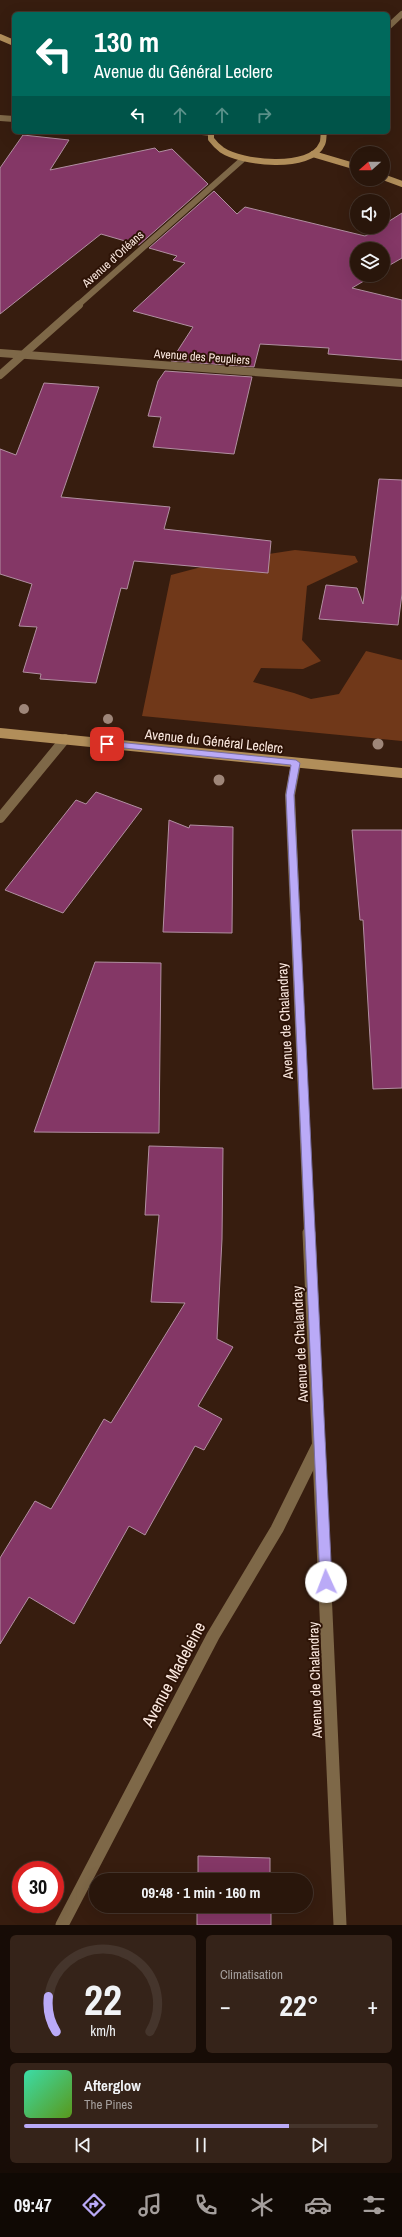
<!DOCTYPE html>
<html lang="fr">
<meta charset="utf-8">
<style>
body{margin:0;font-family:"Archivo Narrow",sans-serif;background:#352319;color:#f1f3f6;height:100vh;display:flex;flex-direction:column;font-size:15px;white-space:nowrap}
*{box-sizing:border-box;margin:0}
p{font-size:13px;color:#a59f9d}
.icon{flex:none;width:22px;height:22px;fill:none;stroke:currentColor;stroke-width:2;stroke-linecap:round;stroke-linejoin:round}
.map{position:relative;height:1925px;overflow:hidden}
.panel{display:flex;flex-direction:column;gap:10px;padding:10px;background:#170c06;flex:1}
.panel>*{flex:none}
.guide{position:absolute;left:12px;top:12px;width:378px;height:122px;border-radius:6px;box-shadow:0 4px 16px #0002,0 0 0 1px #45352c;background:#00695c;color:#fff;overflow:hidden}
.needle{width:26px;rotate:249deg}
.controls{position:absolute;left:350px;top:146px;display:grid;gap:8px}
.controls a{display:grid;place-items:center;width:40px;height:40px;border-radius:50%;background:#29160b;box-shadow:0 4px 16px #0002,0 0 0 1px #45352c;font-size:20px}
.speed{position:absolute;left:12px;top:1861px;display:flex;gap:8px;font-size:20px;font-weight:700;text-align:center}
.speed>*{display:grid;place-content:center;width:52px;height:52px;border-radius:50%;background:#29160b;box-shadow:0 4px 16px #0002,0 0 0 1px #45352c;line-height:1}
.speed .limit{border:6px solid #d22;background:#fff;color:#111}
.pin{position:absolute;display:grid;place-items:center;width:34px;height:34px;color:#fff;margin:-17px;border-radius:8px;box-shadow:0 2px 6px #0006}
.me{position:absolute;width:44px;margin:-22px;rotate:358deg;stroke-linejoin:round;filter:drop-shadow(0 0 3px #0008)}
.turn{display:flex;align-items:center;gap:14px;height:84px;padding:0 16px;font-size:18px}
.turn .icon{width:52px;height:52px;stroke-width:2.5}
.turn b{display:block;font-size:28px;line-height:34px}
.lanes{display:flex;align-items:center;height:38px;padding:0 16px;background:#0003;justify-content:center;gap:20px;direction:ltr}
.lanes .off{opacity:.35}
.big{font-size:30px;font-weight:700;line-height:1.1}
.panel .widget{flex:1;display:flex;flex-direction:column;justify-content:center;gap:6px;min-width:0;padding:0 14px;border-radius:6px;background:#352319}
.panel .dial{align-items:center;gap:0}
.dial svg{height:104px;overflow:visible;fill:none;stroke:#45352c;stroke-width:7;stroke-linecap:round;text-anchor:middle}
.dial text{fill:#f1f3f6;stroke:none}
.song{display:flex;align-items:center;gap:12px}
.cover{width:48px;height:48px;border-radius:6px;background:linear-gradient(135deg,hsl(160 70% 55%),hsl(90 70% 35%))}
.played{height:4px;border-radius:2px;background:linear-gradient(90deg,#baaaf7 75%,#45352c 75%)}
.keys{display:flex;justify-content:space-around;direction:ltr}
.heat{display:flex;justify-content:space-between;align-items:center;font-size:22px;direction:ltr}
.panel .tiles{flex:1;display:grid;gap:10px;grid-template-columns:1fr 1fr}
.widget:last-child{grid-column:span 2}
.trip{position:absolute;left:89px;top:1873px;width:224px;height:40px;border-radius:20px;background:#29160b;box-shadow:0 4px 16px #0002,0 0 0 1px #45352c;font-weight:700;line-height:40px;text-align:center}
.dock{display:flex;height:64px;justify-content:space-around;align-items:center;background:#100904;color:#a59f9d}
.dock .icon{width:28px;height:28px}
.dock .selected{color:#baaaf7}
.dock b{font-size:18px;color:#f1f3f6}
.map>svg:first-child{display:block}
.green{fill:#703819}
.building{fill:#843766;stroke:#b18fa1}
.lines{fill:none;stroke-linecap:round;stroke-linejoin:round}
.street-far3{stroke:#7e6848;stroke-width:6}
.street-far2{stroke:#7e6848;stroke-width:8}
.street-far1{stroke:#7e6848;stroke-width:10}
.street{stroke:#7e6848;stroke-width:13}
.secondary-far1{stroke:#b18e5a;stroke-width:6}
.secondary{stroke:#b18e5a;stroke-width:10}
.tree{fill:#9e8679}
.route{fill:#baaaf7;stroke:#796ea1}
.labels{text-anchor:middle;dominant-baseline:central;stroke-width:4;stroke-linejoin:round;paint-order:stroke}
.far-street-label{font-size:12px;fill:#fce9e0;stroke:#2d1306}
.street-label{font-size:14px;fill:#fce9e0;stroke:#2d1306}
.near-street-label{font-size:17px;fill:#fce9e0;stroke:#2d1306}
</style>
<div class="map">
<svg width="402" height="1925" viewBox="0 0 402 1925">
<rect width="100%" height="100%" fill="#371d0f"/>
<path class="green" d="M295 550 355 556 358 562 307 586 302 640 321 661 303 669 261 668 253 682 294 693 311 699 339 694 366 651 402 660V741L142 716 171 575 224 561Z"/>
<g class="building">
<path d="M23 135 69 140 50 170 155 148 159 152 172 149 208 184 139 245 101 234 0 314V168Z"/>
<path d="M214 191 237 214 245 207 365 236 383 227V225L402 213V258L383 269V249H357V275H374L352 288 402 300V360L328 354 329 348 260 344 254 367 171 361 193 327 133 311 185 263 173 260 177 256 149 248Z"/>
<path d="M165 371 252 377 234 454 153 447 161 417 148 416 158 381Z"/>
<path d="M44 383 99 387 61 497 170 507 164 529 271 541 268 573 134 561 127 589 121 588 96 683 40 679 41 674 23 672 37 627 19 626 32 584 0 574V449L16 455Z"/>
<path d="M379 479 402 480V594L398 625 319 619 326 585 357 588 363 604Z"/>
<path d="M96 792 142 809 63 913 5 890 76 800 86 804Z"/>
<path d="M169 820 189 828 190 825 233 827 232 933 163 932Z"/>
<path d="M352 830H402V1088L373 1089 363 920H360Z"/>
<path d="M95 962 161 963 159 1133 34 1132Z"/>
<path d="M149 1146 223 1148 222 1239 217 1339 233 1347 198 1406 222 1419 204 1450 195 1446 145 1535 129 1526 74 1624 29 1597 0 1644V1558L35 1501 51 1509 104 1419 111 1423 185 1303 151 1302 159 1215H145Z"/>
<path d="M198 1856 270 1858V1880H198Z"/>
<rect x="197" y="1906" width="74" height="19"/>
</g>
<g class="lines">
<g class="street-far3">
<path d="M388 27 402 14"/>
<path d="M0 118 14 119"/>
<path d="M202 132 211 133"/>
<path d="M77 306 242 160"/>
</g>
<g class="street-far2">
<path d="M0 353 402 383"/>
<path d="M0 375 79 305"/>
</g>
<g class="street-far1">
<path d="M296 763 290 795 309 1234"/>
<path d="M0 818 65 739"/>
</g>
<g class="street">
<path d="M309 1233 340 1925"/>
<path d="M62 1925 213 1636 277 1529 319 1444"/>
</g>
<g class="secondary-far1">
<path d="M0 37 14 43"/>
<path d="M211 132V139C214 143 218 147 222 150 241 163 311 171 322 144 324 141 323 136 324 132"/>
<path d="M313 154 357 167"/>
<path d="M383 177 402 184"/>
</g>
<path class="secondary" d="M0 733 402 773"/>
</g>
<g class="tree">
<circle cx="24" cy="709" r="5"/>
<circle cx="108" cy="719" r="5"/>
<circle cx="378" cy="744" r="5.5"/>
<circle cx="219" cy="780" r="5.5"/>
</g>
<path class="route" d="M107 741 296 760 300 763 294 795 332 1582 330 1587 326 1588 321 1587 320 1582 286 795 291 765 104 746 103 744Z"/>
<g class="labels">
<g class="far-street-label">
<text transform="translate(113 259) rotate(-42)">Avenue d'Orléans</text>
<text transform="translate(202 357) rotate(4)">Avenue des Peupliers</text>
</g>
<g class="street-label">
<text transform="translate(214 741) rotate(6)">Avenue du Général Leclerc</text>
<text transform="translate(285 1021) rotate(-93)">Avenue de Chalandray</text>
<text transform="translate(300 1344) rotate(-93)">Avenue de Chalandray</text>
<text transform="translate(315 1680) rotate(-92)">Avenue de Chalandray</text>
</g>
<g class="near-street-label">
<text transform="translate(173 1674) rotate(-62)">Avenue Madeleine</text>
</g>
</g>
</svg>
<div class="controls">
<a><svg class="needle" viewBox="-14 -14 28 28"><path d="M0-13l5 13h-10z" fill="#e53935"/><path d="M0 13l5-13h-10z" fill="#a59f9d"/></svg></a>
<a><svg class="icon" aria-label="sound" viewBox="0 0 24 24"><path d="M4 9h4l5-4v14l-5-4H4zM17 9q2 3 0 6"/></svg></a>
<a><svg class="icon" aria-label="layers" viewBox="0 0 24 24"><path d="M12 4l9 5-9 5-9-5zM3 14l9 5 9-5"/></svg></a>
</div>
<div class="speed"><div class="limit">30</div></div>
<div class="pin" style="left:107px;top:744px;background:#d93025"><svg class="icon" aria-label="arrive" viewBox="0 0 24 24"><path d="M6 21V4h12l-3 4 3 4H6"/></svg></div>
<svg class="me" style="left:326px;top:1582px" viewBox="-20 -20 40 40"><circle r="19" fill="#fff"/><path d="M0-13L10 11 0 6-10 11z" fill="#baaaf7"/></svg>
<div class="trip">09:48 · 1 min · 160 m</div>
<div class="guide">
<div class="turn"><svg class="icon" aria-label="left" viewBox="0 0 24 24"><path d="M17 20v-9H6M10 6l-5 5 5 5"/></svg><div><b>130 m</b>Avenue du Général Leclerc</div></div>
<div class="lanes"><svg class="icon" aria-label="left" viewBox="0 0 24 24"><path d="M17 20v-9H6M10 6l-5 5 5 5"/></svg><svg class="icon off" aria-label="ahead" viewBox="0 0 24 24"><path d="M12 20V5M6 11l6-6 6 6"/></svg><svg class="icon off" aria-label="ahead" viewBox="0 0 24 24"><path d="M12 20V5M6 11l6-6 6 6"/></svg><svg class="icon off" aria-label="right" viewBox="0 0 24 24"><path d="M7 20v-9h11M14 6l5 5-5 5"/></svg></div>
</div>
</div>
<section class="panel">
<div class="tiles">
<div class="widget dial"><svg viewBox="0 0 100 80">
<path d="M14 69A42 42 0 1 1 86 69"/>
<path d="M14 69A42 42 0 0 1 8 42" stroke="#baaaf7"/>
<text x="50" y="56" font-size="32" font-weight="700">22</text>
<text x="50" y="72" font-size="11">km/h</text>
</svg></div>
<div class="widget"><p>Climatisation</p>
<div class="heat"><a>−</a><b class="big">22°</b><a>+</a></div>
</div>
<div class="widget">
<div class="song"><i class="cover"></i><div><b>Afterglow</b><p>The Pines</p></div></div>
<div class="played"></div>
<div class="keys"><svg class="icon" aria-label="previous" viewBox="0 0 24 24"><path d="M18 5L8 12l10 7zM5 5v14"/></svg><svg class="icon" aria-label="pause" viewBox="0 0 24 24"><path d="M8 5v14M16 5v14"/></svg><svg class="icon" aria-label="next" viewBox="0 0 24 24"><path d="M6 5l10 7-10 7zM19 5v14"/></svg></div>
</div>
</div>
</section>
<nav class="dock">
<b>09:47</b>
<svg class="icon selected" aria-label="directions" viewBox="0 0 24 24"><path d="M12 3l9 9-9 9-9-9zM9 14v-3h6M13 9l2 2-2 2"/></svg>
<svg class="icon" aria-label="music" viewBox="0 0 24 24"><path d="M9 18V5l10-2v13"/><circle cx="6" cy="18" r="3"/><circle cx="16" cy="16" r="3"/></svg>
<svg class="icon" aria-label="phone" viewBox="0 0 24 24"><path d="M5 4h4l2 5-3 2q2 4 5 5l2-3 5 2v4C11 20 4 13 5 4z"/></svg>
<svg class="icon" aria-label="climate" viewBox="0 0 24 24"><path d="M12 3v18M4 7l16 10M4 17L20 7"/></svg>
<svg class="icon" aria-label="car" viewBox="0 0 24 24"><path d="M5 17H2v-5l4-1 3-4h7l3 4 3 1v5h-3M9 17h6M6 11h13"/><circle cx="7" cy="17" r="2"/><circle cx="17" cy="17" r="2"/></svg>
<svg class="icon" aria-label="filters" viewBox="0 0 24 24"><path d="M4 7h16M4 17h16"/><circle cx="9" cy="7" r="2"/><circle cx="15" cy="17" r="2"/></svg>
</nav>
